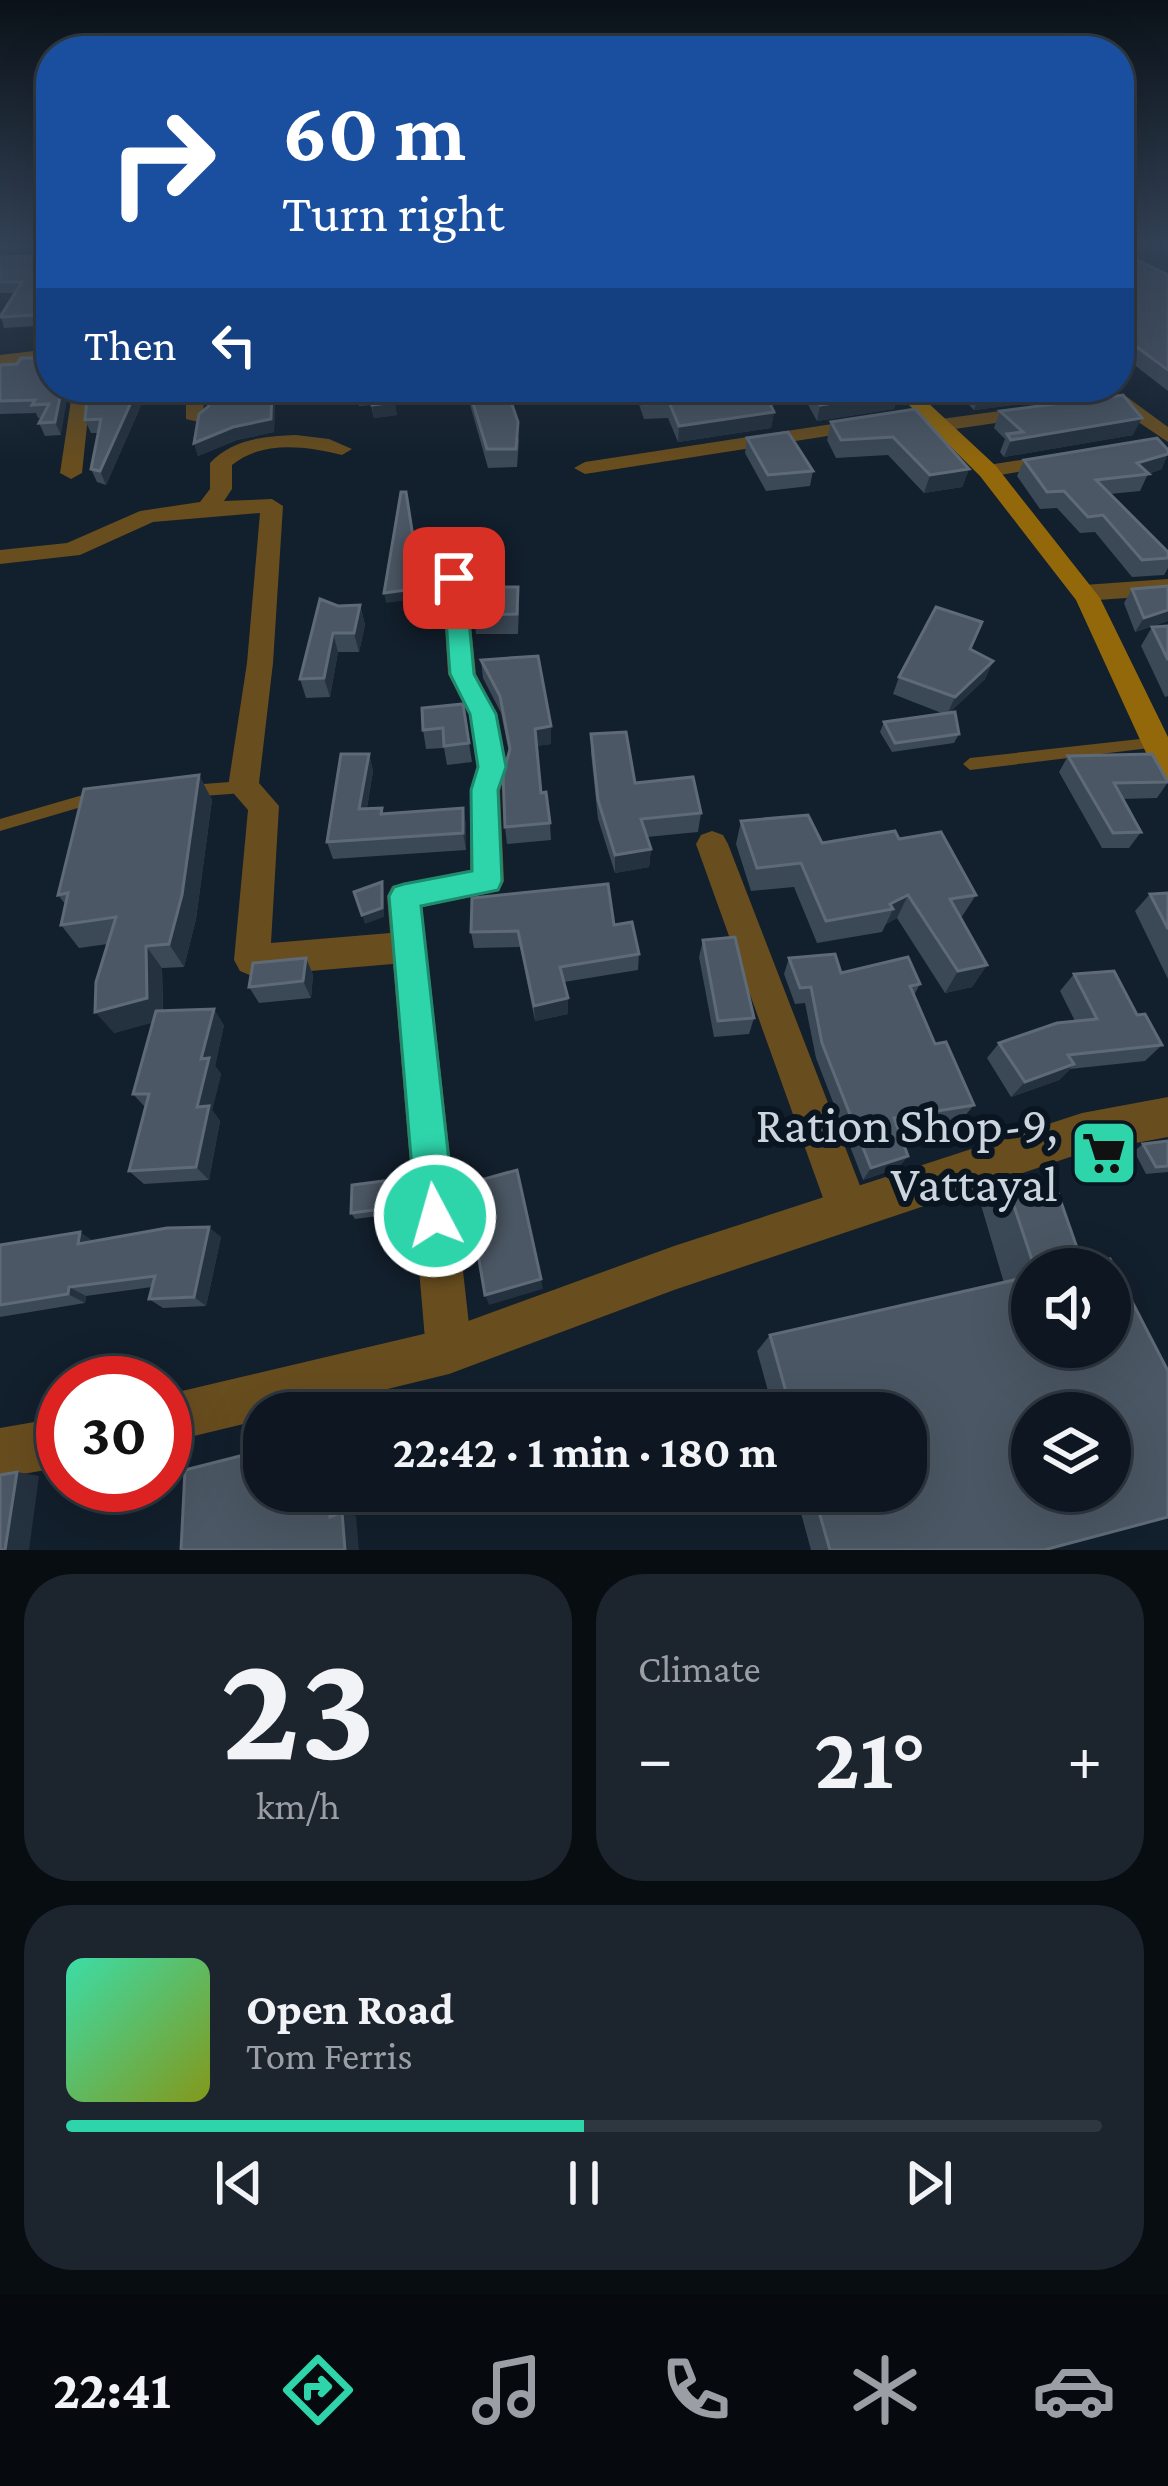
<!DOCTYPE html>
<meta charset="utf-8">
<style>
body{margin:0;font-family:"Crimson Pro",serif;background:#1c242e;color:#f1f3f6;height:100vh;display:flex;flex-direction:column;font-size:45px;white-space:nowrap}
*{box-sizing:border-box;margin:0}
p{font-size:39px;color:#9b9fa5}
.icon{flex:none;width:66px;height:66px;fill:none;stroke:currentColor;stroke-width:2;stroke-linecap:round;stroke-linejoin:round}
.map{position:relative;height:1550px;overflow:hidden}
.drawer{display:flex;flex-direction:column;gap:24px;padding:24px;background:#080d12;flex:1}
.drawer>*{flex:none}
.banner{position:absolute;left:36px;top:36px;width:1098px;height:366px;border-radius:48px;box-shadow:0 12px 48px #0002,0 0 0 3px #2e363f;background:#1a4fa0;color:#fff;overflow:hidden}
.fabs{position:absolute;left:1011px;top:1248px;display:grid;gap:24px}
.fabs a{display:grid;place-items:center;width:120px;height:120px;border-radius:50%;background:#0e1721;box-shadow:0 12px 48px #0002,0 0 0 3px #2e363f;font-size:60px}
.speed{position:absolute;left:36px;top:1356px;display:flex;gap:24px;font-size:60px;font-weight:700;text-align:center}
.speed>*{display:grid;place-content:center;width:156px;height:156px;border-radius:50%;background:#0e1721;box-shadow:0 12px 48px #0002,0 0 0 3px #2e363f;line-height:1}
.speed .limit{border:18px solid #d22;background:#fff;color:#111}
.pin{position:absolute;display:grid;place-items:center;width:102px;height:102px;color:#fff;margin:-51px;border-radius:24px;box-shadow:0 6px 18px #0006}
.me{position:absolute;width:132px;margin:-66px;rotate:354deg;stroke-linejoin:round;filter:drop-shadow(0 0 9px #0008)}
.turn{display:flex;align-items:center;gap:42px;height:252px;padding:0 48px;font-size:54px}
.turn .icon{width:156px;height:156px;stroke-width:2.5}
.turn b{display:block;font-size:84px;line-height:102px}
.then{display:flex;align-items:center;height:114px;padding:0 48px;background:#0003;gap:24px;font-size:45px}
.big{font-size:90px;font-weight:700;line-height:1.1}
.drawer .widget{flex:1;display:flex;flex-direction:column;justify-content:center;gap:18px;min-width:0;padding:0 42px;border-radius:48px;background:#1c242e}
.drawer .dial{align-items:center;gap:0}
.dial b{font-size:156px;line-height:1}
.song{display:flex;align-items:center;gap:36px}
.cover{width:144px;height:144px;border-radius:18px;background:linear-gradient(135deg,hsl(160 70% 55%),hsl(70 70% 35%))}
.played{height:12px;border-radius:6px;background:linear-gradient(90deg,#2ed4aa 50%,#2e363f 50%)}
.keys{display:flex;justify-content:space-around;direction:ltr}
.heat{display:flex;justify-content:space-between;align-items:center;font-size:66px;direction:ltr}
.drawer .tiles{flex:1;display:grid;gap:24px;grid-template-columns:1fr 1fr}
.widget:last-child{grid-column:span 2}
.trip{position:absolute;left:243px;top:1392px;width:684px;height:120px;border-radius:48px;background:#0e1721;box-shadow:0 12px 48px #0002,0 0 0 3px #2e363f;font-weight:700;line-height:120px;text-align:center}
.tab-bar{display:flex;height:192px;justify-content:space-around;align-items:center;background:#06090d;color:#9b9fa5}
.tab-bar .icon{width:84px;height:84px}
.tab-bar .current{color:#2ed4aa}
.tab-bar b{font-size:54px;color:#f1f3f6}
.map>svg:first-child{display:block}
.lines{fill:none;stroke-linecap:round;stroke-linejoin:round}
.service{fill:#684d1e;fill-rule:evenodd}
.minor{fill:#684d1e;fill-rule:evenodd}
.tertiary{fill:#684d1e;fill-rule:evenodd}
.secondary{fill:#93680b;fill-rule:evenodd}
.wall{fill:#3b4855;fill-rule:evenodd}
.shaded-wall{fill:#24313f}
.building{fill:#4b5764;stroke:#5f6a77;stroke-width:3;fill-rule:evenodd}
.route{fill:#2ed4aa;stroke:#1e8a6e;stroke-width:3}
.labels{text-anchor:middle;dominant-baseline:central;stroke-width:12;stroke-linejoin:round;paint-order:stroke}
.near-poi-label{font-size:51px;fill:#ccd4dd;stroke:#0a1522;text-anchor:end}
</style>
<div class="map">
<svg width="1168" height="1550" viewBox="0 0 1168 1550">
<rect width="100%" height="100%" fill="#121f2c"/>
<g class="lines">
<g class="service">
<path d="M1158 737 1165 742 1158 747 970 770 963 764 970 758Z"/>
<path d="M243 781 248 783 251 787 248 791 243 793 190 797 185 795 182 791 185 787 190 785Z"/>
<path d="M100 790 105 792 108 796 105 800 0 831V819Z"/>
</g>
<g class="minor">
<path d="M51 349V359L0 365V355Z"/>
<path d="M73 387H91L82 473 71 479 60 473Z"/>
<path d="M186 387H204L203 423 186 419Z"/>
<path d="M301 387H319L322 397 305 401Z"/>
<path d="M1107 396 1127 397 1168 427V442L1116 407 1100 406 1097 402Z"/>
<path d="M1036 406 1043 408V416L941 431 931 425 941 419Z"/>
<path d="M865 419 875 425 872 429 585 474 574 468 585 462Z"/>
<path d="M296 435 329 439 352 449 342 455C306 446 262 440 232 465V489L224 501 272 499 283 506 273 663 259 783 279 806 271 943 390 933 387 896 392 886 470 870V791L477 767 469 714 448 674 442 578 445 573 454 571 466 578 476 674 497 714 507 767 500 791 504 881 499 891 422 907 472 1351 465 1367 449 1374 433 1367 426 1351 393 964 252 976 240 971 234 960 248 810 228 787 247 663 260 513 153 522 80 555 0 564V550L67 543 140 511 200 502 210 489V463C232 439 265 436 296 435Z"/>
<path d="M1059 454 1070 460 1066 464 988 477 977 471 988 465Z"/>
<path d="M1168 579V595L1084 601 1072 593 1084 585Z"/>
<path d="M712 831 723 835 728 844 869 1209 863 1224 848 1230 833 1224 827 1209 696 844 701 835Z"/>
</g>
<g class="tertiary">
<path d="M1168 1097V1137L1082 1153 674 1290 449 1374 289 1413H264V1419L165 1443V1395L449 1328 674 1246 1082 1113Z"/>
<path d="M63 1417V1467L0 1478V1428Z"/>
</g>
<path class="secondary" d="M891 387H911L996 466 1100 598 1168 737V779L1157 776 1153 768 1076 600 980 476Z"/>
</g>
<g class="wall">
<path d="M0 245H51V325L4 328 0 314 14 293H0V257L47 255 48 248 0 250Z"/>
<path d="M1119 256 1168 275V391L1119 353Z"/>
<path d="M51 358 61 435 45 436 39 423 41 418H38L36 413 0 414V365L17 364Z"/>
<path d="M149 387 106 485 97 482 91 469 98 433H91L85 420Z"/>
<path d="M207 387H298L300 401 275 403 274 432 237 440 198 456 194 443 209 406Z"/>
<path d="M321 387H390L397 415 374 418 371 405 359 406 357 395 326 398Z"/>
<path d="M465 387H506L519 440 517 467 488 468Z"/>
<path d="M633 387H892L898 393 894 409 817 421 806 401 769 402 774 412 771 428 678 442 668 418 644 419Z"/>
<path d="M927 387H1100L1097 394 974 410 962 398 942 402Z"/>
<path d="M915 409 969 469 962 487 924 493 888 455 836 458 827 440 831 422Z"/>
<path d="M1000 411 1133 435 1004 457 1000 452 1005 439 994 428Z"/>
<path d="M747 438 813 471 810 486 766 491 745 453Z"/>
<path d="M1024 460 1162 469 1148 474 1140 491 1110 494 1168 552V568L1164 575 1132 577 1095 532 1080 533 1057 508 1040 509 1017 476Z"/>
<path d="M1168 586V621L1135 632 1124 603 1132 589Z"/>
<path d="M360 605 365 625 359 652H338L330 697 306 698 300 679 338 606Z"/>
<path d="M519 606 518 634H476L474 615Z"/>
<path d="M1168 626V696L1165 697 1141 646 1152 627Z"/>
<path d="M970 650 993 661 985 679 949 713 959 734 954 743 892 752 880 732 884 722 944 714 893 694 899 677Z"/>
<path d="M481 660 551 726V744L536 746 541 793 550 823 551 840 507 844 505 827 509 752 501 713 483 678Z"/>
<path d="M463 704 472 762 447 765 444 748 426 749 423 730Z"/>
<path d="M591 734 635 783 701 813 698 832 647 837 651 849 649 867 615 873 598 819 591 753Z"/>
<path d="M369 754 373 771 367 808 384 814 463 808 466 825V850L333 859 327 842Z"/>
<path d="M1068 756 1168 782 1157 798 1122 799 1141 832 1129 848H1102L1059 772Z"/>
<path d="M199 775 212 800 196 919 184 967 162 968 163 1011 224 1025 215 1066 221 1074 212 1110 220 1121 209 1180 144 1184 129 1171 145 1107 133 1094 153 1022 114 1033 108 944 79 948 61 925 66 905 58 895Z"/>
<path d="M741 821 822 843 899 839 976 895 961 918 987 965 972 987 945 993 897 918 886 924 882 932 817 943 794 887 751 891 736 844Z"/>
<path d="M1168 893V979L1135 911 1150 894Z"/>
<path d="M614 925 639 954 638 970 564 982 568 1014 535 1021 520 947 474 948 471 932Z"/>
<path d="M703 940 754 1018 749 1034 714 1037 699 957Z"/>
<path d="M306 958 313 975 311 998 259 1003 249 987Z"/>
<path d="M789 958 841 973 920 984 914 995 935 1044 974 1105 963 1118 898 1129 908 1156 898 1168 863 1180 816 1058 805 1003 795 1004 784 974Z"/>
<path d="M1074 974 1137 1015 1162 1045 1145 1061 1070 1069 1059 1080 1011 1097 987 1058 999 1043 1075 1021 1060 991Z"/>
<path d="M1168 1141V1172L1146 1174 1134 1151 1143 1144Z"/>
<path d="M1053 1179 1083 1265 1110 1259 1168 1371V1517L1044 1550H811L795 1491H906V1413H774L757 1351 770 1335 1004 1283 981 1205 1006 1182ZM1032 1269H1110V1347H1032ZM1032 1413H1110V1491H1032Z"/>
<path d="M394 1186 393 1214 355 1219 351 1213Z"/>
<path d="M221 1237 206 1306 163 1308 149 1299 152 1287 86 1296 85 1303 0 1317V1245Z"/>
</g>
<g class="shaded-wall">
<path d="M62 387H69L61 435 55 422Z"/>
<path d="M138 387H149L106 485 100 471Z"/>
<path d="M324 387H359L357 395 326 398Z"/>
<path d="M946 387H966L962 398 942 402Z"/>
<path d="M1035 387H1100L1097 394 974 410 980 394Z"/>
<path d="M272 390 275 403 274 432 237 440 198 456 194 443Z"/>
<path d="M898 393 894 409 817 421 820 405Z"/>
<path d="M395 402 397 415 374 418 372 405Z"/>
<path d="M774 412 771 428 678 442 679 426Z"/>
<path d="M1142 418 1133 435 1004 457 1011 440Z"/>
<path d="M1168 454 1162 469 1143 475 1137 463Z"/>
<path d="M969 469 962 487 924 493 930 475Z"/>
<path d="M421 588 423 598 386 603 384 593Z"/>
<path d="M360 605 365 625 359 652 354 633Z"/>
<path d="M1168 610V621L1135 632 1144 618Z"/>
<path d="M333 633 338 652 330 697 324 678Z"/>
<path d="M993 661 985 679 947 715 955 697Z"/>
<path d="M551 726V744L536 746 535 729Z"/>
<path d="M369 754 373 771 364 825 359 809Z"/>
<path d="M199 775 212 800 196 919 184 967 169 944Z"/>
<path d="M463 808 466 825V850L463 833Z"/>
<path d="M651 849 649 867 615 873V855Z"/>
<path d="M382 882 384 891V917L365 924 362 915Z"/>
<path d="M908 895 897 918 886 924 893 909 890 904Z"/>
<path d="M146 946 162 968 163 1020 114 1033 95 1012Z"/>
<path d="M306 958 313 975 311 998 303 981Z"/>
<path d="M987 965 972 987 945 993 958 971Z"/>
<path d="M568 998V1014L535 1021 534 1006Z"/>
<path d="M214 1009 224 1025 215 1066 221 1074 212 1110 220 1121 209 1180 196 1167 197 1107 201 1059Z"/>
<path d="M1074 1064 1059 1080 1011 1097 1025 1082Z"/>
<path d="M908 1156 898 1168 863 1180 871 1168Z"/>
<path d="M391 1180 394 1186 393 1214 390 1208Z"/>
<path d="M209 1227 221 1237 206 1306 194 1297Z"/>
<path d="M80 1232 95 1242 78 1244Z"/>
<path d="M541 1279 543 1289 489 1305 485 1295Z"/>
<path d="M69 1287 86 1296 85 1303 68 1294Z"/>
<path d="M248 1454 264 1460V1475L248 1470Z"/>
<path d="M17 1472 39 1476 29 1550H5Z"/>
<path d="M328 1491H342L344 1513 356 1516 359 1550H345L330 1517Z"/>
</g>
<g class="building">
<path d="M49 245H51V314L0 317 22 282H0V257L47 255Z"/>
<path d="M1127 255 1168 275V370L1119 334V256Z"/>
<path d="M21 358H51V387H62L55 422 39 423 49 404 32 405 35 400 0 401V365L17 364Z"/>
<path d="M88 387H138L100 471 91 469 101 419 85 420Z"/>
<path d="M207 387H297V388L272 390 271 419 233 427 194 443 199 414 209 406Z"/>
<path d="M357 387H390L395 402 372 405 369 393H356Z"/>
<path d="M468 387H506L518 422 516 449H487Z"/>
<path d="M639 387H762L774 412 679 426 669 402 645 404Z"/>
<path d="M811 387H892L898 393 820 405Z"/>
<path d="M972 387H1035L980 394Z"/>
<path d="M1123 395 1142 418 1011 440 1007 434 1023 432 1000 411Z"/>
<path d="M915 409 969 469 930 475 893 437 841 440 831 422Z"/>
<path d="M788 432 813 471 768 475 747 438Z"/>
<path d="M1157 438 1168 450V454L1137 463 1149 474 1096 480 1168 552V558L1142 560 1103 515 1088 517 1064 491 1047 492 1024 460Z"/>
<path d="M401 492H406L421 588 384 593Z"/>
<path d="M1168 586V610L1144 618 1132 589Z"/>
<path d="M475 587H518L517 614 474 615Z"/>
<path d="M320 599 338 606 360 605 354 633H333L324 678 300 679Z"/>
<path d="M936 607 982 622 970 649 993 661 955 697 899 677Z"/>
<path d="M1168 626V660L1152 627Z"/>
<path d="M538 656 551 726 535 729 541 793 546 792 550 823 505 827 503 774 510 749 500 696 481 660Z"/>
<path d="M463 704 469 743 444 746 443 728 423 730 422 708Z"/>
<path d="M955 712 959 734 895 743 884 722Z"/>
<path d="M626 732 635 783 693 777 701 813 641 819 651 849 615 855 598 800 591 734Z"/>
<path d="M341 754H369L359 809 382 808 381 814 463 808V833L327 842Z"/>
<path d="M1152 754 1168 782 1114 783 1141 832 1113 833 1068 756Z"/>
<path d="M199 775 182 895 169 944 146 946 147 998 95 1012 96 982 116 917 61 925 68 893 58 895 84 789Z"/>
<path d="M808 815 822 843 895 831 899 839 941 832 976 895 950 899 987 965 958 971 908 895 890 904 893 909 826 921 801 863 757 868 741 821Z"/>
<path d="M382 882V908L362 915 354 892Z"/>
<path d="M608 884 614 925 632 922 639 954 560 967 568 998 534 1006 518 931 471 932 472 898Z"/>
<path d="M1168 893V929L1150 894Z"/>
<path d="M735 937 754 1018 718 1021 703 940Z"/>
<path d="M835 954 841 973 908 957 920 984 910 986 935 1044 946 1042 974 1105 894 1118 908 1156 871 1168 822 1043 811 987 800 988 789 958Z"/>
<path d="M306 958 303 981 249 987 253 963Z"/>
<path d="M1114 971 1137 1015 1145 1014 1162 1045 1068 1055 1074 1064 1025 1082 999 1043 1057 1023 1097 1019 1074 974Z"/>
<path d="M214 1009 201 1059 209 1058 197 1107 209 1106 196 1167 129 1171 149 1094H133L156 1011Z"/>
<path d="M1168 1141V1166L1156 1167 1143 1144Z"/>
<path d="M517 1170 541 1279 485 1295 466 1184Z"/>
<path d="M1053 1179 1083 1265 1110 1259 1168 1371V1517L1044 1550H830L813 1491H906V1413H792L770 1335 1032 1276V1347H1110V1269H1035L1006 1182ZM1032 1413H1110V1491H1032Z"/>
<path d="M391 1180 390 1208 351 1213 352 1185Z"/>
<path d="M209 1227 194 1297 149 1299 155 1276 69 1287 68 1294 0 1305V1245L80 1232 78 1244 167 1228Z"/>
<path d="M248 1454V1470L264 1464V1491H328L330 1517 342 1512 345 1550H181L185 1470Z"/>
<path d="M17 1472 5 1550H0V1475Z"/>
</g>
<linearGradient id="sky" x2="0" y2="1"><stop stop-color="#0a1118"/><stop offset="0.53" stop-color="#334256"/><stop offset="1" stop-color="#334256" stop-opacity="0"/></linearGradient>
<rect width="1168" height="462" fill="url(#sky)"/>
<path class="route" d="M454 571 465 578 474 674 496 714 506 767 498 790 502 881 498 890 421 906 455 1216 449 1230 435 1235 422 1230 416 1216 389 896 394 887 404 884 472 871 471 790 478 767 470 714 450 674 443 578Z"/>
<defs>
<g id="supermarket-square" transform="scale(3.45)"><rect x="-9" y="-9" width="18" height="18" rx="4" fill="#2ed4aa" stroke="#0a1522"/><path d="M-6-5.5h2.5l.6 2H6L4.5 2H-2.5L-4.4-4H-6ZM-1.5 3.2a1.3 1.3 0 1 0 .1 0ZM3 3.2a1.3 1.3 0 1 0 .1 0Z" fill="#111"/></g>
</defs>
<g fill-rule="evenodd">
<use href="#supermarket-square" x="1104" y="1153"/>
</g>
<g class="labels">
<g class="near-poi-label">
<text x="1058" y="1124">Ration Shop-9,<tspan x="1058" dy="59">Vattayal</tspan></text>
</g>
</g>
</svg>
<div class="fabs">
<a><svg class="icon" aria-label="sound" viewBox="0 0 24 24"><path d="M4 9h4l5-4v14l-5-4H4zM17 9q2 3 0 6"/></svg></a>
<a><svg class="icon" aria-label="layers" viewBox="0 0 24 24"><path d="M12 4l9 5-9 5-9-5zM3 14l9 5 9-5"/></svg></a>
</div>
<div class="speed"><div class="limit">30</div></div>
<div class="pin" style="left:454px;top:578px;background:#d93025"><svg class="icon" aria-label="arrive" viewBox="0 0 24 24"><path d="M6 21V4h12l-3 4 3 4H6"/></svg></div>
<svg class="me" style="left:435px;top:1216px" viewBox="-20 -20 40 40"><circle r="17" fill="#2ed4aa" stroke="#fff" stroke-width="3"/><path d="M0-11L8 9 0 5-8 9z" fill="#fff"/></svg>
<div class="trip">22:42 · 1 min · 180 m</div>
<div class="banner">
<div class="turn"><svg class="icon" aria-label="right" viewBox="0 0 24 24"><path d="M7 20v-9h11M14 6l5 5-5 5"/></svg><div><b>60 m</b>Turn right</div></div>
<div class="then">Then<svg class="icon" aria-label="left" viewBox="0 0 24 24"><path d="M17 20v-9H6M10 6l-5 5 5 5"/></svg></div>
</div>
</div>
<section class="drawer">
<div class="tiles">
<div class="widget dial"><b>23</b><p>km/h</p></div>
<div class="widget"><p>Climate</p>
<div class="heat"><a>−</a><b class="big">21°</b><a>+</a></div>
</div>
<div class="widget">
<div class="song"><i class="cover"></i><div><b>Open Road</b><p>Tom Ferris</p></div></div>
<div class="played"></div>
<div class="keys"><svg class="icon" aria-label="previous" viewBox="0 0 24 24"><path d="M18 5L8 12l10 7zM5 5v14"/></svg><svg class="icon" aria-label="pause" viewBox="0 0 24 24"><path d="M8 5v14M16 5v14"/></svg><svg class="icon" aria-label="next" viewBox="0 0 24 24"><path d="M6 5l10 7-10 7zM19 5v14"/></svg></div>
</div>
</div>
</section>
<nav class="tab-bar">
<b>22:41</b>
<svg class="icon current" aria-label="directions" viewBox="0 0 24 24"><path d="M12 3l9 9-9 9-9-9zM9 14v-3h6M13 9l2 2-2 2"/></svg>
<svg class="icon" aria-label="music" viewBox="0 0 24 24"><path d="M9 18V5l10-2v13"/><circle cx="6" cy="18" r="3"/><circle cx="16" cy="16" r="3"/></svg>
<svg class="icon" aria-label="phone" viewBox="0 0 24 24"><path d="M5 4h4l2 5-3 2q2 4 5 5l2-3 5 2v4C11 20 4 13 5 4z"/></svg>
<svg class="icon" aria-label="climate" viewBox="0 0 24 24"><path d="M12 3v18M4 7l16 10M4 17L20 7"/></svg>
<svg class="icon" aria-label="car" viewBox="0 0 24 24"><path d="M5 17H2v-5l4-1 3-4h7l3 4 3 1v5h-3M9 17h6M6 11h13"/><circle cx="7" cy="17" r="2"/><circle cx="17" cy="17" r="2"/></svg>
</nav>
